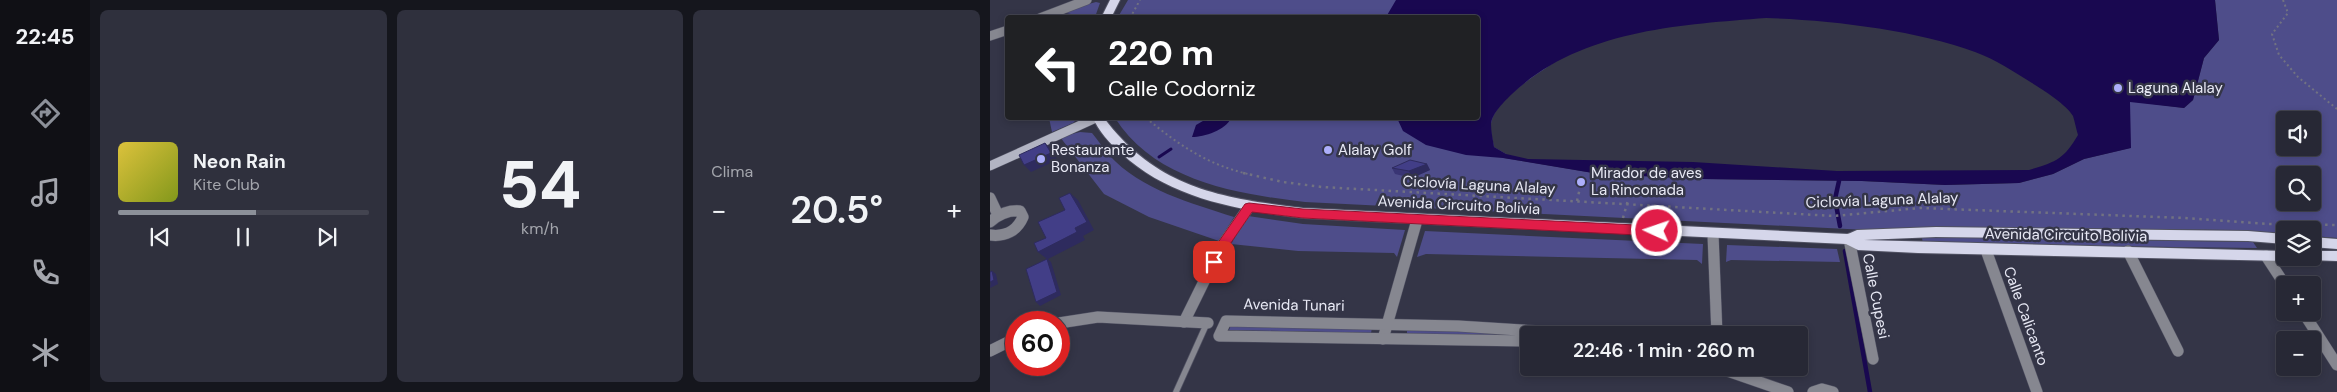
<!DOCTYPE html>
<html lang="es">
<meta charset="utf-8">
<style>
body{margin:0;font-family:"DM Sans",sans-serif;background:#2f303d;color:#f1f3f6;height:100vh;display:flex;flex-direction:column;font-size:19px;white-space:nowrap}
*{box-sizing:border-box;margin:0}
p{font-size:16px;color:#a4a6ad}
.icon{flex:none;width:28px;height:28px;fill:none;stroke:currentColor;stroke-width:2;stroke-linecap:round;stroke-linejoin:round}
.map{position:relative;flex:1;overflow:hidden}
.panel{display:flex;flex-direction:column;gap:10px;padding:10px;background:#15161d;width:900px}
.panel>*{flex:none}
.hud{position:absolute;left:15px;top:15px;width:475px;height:105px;border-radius:5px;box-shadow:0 2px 8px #0003,0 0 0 1px #434450;background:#202124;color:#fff;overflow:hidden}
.controls{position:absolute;left:1286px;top:111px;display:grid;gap:10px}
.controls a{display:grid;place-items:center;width:45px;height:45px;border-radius:5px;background:#272835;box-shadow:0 2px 8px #0003,0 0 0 1px #434450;font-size:25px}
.speed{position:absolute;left:15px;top:311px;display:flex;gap:10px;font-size:25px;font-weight:700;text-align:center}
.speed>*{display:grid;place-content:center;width:65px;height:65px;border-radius:50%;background:#272835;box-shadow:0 2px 8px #0003,0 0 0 1px #434450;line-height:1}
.speed .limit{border:8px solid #d22;background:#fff;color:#111}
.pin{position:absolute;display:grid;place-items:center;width:42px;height:42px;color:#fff;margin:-21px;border-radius:10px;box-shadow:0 2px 8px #0006}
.me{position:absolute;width:55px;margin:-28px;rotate:273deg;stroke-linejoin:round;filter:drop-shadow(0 0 4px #0008)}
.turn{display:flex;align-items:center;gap:18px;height:105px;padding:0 20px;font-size:22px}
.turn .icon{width:65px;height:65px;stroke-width:2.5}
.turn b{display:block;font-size:35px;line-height:42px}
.big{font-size:38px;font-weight:600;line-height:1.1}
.panel .tile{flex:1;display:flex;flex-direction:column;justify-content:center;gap:8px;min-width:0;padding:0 18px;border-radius:8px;background:#2f303d}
.panel .dial{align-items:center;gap:0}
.dial b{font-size:65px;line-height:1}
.song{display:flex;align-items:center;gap:15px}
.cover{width:60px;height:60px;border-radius:8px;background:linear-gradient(135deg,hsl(50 70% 55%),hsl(70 70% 35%))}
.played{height:5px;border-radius:2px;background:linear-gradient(90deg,#8c9099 55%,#434450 55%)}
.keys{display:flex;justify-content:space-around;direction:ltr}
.heat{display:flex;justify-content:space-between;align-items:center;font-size:28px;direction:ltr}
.panel .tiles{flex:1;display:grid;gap:10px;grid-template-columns:repeat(3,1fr)}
.trip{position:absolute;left:530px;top:326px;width:288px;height:50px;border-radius:5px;background:#272835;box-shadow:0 2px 8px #0003,0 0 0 1px #434450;font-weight:600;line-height:50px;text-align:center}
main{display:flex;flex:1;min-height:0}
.dock{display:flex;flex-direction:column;width:90px;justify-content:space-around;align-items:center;background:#101015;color:#a4a6ad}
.dock .icon{width:35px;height:35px}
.dock .current{color:#8c9099}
.dock b{font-size:22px;color:#f1f3f6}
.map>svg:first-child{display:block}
.green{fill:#4e4d8a;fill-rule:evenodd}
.water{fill:#190850;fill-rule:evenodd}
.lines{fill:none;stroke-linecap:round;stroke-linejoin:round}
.stream-far1{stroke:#190850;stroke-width:3}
.stream{stroke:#190850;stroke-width:4.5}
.lane-casing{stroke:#515263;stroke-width:7}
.street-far1-casing{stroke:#515263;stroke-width:10}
.street-casing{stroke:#515263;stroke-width:12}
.secondary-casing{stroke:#515263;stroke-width:10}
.primary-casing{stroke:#515263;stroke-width:2}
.path-far1{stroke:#717282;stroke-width:2;stroke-dasharray:2 3;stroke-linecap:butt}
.path{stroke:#717282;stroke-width:2.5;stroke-dasharray:2.5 4.5;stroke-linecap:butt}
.lane{stroke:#868790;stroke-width:5.5}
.street-far1{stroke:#868790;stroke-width:9}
.street{stroke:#868790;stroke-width:11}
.secondary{stroke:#b2b4c3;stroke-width:9}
.primary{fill:#d5d6ea;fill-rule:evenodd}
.wall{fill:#393574}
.shaded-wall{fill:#2e2b5e}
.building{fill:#423e87;stroke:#2e2b5e}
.route{fill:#e11d48;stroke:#92132f}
.poi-dot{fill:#adaffb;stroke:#343547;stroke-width:2}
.labels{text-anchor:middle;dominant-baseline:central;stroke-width:5;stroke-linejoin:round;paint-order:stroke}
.poi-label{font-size:15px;fill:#e8e9f5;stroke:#343547;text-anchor:start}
.street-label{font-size:15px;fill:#e8e9f5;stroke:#343547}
</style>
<main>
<nav class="dock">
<b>22:45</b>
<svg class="icon current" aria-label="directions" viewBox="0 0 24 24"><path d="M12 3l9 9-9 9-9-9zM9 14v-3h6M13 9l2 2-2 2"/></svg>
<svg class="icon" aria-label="music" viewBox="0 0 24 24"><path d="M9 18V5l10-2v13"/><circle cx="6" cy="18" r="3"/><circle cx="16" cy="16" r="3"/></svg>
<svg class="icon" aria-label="phone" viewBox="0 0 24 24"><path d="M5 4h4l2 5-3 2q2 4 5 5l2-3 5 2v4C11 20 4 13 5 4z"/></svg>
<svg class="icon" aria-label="climate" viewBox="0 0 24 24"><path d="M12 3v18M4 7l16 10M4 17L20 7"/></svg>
</nav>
<section class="panel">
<div class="tiles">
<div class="tile">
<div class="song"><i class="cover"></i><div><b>Neon Rain</b><p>Kite Club</p></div></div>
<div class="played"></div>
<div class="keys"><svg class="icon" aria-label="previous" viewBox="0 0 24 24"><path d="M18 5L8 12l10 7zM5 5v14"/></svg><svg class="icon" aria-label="pause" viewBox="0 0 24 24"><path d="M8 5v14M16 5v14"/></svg><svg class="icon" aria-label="next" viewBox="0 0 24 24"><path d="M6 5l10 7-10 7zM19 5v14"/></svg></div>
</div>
<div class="tile dial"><b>54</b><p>km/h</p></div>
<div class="tile"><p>Clima</p>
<div class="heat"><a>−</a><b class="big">20.5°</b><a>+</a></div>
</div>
</div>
</section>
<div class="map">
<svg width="1347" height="392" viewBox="0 0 1347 392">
<rect width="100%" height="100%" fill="#343547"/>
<g class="green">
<path d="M138 0H510L562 64C544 76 504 101 501 124 500 131 503 140 504 147L516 154 514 158 609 174 713 179 872 181 955 185 1029 183 1063 174 1094 159 1140 148V101L1194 108 1203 100 1214 58 1229 40 1225 0H1347V238L1323 236 1322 230H1295V234L1242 230 941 227 877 230 315 202C247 194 165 181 125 118H488V18L128 17ZM1295 120H1322V148H1295ZM1295 175H1322V202H1295Z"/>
<path d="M106 2 110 3 105 17H80L81 14 70 12Z"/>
<path d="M59 118H88L83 123 62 132Z"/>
<path d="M90 132 102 133C108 140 113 148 119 155 151 190 201 203 244 217L229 241 159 217 114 194 70 137Z"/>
<path d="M258 216 313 224 415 230 407 257 404 253 308 251 241 244Z"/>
<path d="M435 231 713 244 712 264 707 260 436 254 427 257Z"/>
<path d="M943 237 1263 242 1267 248 933 244 932 238Z"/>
<path d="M737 245 847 249 850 262 741 260 736 262Z"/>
<path d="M241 325 382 328 381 333 239 330Z"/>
<path d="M417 329 492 330 539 335V337L417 334Z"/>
</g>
<g class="water">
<path d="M406 0H1225L1229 40 1214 58 1203 100 1194 108 1140 102 1141 148 1094 159 1063 174 1029 183 955 185 872 181 713 179 609 174 513 158 476 155 436 145 413 131 407 118H488V18L396 17ZM776 18C840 20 926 30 985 52 1005 59 1024 72 1042 83 1053 90 1077 105 1083 116 1085 122 1086 129 1088 135 1074 159 1066 162 1039 170L847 171 703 162 538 159 516 154 504 147C503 140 501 132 501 124 502 113 515 101 522 94 590 30 688 25 776 18Z"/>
<path d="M218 118H241C236 130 214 137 202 137L206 125Z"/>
</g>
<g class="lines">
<path class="stream-far1" d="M169 157 181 149"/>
<g class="stream">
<path d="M849 181 845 199 850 226"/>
<path d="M855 251 880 392"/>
</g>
<g class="lane-casing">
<path id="lane" d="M186 392 217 323"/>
</g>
<g class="street-far1-casing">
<g id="street-far1">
<path d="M50 18 97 0"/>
<path d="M0 36 18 30"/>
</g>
</g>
<g class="street-casing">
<g id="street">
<path d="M0 198 8 215"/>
<path d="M0 222C9 214 18 210 30 211L33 217C27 231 15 237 0 235"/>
<path d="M723 234 727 335"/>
<path d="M859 239 883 359"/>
<path d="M996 250 1047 392"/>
<path d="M1138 251 1188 351"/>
<path d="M1276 256 1295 285"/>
<path d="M1313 312 1347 365"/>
<path d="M194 322 231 247 259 207"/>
<path d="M69 323 108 317 218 323"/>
<path d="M393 339 427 220"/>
<path d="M539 341 229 336 236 321 468 326 608 335"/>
<path d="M0 351 26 338"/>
<path d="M698 368H726"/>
<path d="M729 368 798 392"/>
<path d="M823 392 832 389 843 392"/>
</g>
</g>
<g class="secondary-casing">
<path id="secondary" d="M0 166 106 118"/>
</g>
<g class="primary-casing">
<g id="primary">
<path d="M120 0H130L121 18H111Z"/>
<path d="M103 118H114C167 188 230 198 313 208L858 234 867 230 946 227 1258 231 1295 234V244L1258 241 946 237 874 240 1295 251V258H1301L1295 261 928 253 868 250 856 244 313 218C249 210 180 199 131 153 120 144 108 130 103 118Z"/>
<path d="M1322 237 1347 239V249L1322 247Z"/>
<path d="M1322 251H1347V261L1317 260 1316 258H1322Z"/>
</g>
</g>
<g class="path-far1">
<path d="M1293 0 1298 13 1282 34 1289 55 1308 77 1347 109"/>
<path d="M140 18 150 0"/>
<path d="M156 118C189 145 216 164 258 174"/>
<path d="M127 120 133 118"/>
</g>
<g class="path">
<path d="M253 173 293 182 332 187 844 216 930 208 1195 218 1279 224 1347 225"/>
<path d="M587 201 591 183"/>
<path d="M633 218 638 200"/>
</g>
<use href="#lane" class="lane"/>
<use href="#street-far1" class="street-far1"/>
<use href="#street" class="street"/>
<use href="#secondary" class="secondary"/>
<use href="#primary" class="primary"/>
</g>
<path class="wall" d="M437 164 440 170 422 178 405 174 402 168Z"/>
<g class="shaded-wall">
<path d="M55 143 62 150 67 160 41 172 34 165Z"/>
<path d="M437 164 440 170 422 178 419 171Z"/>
<path d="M80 193 88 200 104 230 93 236 95 240 58 259 61 262 71 295 50 306 46 302 57 259 48 252 85 228Z"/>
<path d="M2 271 6 274 8 284 0 288Z"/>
</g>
<g class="building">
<path d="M55 143 61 153 34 165 29 155Z"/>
<path d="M420 160 437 164 419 171 402 168Z"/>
<path d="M80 193 97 222 85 228 87 232 48 252 44 243 56 238 48 222 75 210 69 198Z"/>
<path d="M57 259 67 292 46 302 36 269Z"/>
<path d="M2 271 4 280 0 282V272Z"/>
</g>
<path class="route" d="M259 203 313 209 667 226 673 231 667 236 313 218 262 212 236 250 228 266H220L218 262 227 244 255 204Z"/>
<g class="poi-dot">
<circle cx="1128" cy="88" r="5"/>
<circle cx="338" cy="150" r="5"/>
<circle cx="51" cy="159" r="5"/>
<circle cx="591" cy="182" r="5"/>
</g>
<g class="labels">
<g class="poi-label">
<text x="1138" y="88">Laguna Alalay</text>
<text x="61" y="150">Restaurante<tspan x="61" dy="17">Bonanza</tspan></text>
<text x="348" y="150">Alalay Golf</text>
<text x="601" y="173">Mirador de aves<tspan x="601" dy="17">La Rinconada</tspan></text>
</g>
<g class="street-label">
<text transform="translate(489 185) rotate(3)">Ciclovía Laguna Alalay</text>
<text transform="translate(892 200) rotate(-2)">Ciclovía Laguna Alalay</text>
<text transform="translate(469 205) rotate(3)">Avenida Circuito Bolivia</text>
<text transform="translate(1076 235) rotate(1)">Avenida Circuito Bolivia</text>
<text transform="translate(886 296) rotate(79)">Calle Cupesi</text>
<text transform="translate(304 305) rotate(1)">Avenida Tunari</text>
<text transform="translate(1036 316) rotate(70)">Calle Calicanto</text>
</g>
</g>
</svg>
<div class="controls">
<a><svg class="icon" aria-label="sound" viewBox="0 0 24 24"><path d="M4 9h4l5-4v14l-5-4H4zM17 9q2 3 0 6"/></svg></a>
<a><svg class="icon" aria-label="search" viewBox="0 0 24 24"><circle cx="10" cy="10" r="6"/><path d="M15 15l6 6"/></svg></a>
<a><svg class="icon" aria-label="layers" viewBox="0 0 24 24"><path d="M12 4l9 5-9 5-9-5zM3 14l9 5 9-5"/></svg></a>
<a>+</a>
<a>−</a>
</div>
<div class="speed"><div class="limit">60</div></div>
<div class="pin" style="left:224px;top:262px;background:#d93025"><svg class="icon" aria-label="arrive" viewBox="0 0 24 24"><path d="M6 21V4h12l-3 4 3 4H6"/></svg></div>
<svg class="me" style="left:667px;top:231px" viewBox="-20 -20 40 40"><circle r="17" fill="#e11d48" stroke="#fff" stroke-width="3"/><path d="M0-11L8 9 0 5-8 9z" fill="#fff"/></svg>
<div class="trip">22:46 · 1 min · 260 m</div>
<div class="hud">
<div class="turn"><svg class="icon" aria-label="left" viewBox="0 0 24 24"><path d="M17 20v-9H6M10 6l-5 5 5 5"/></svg><div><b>220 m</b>Calle Codorniz</div></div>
</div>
</div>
</main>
